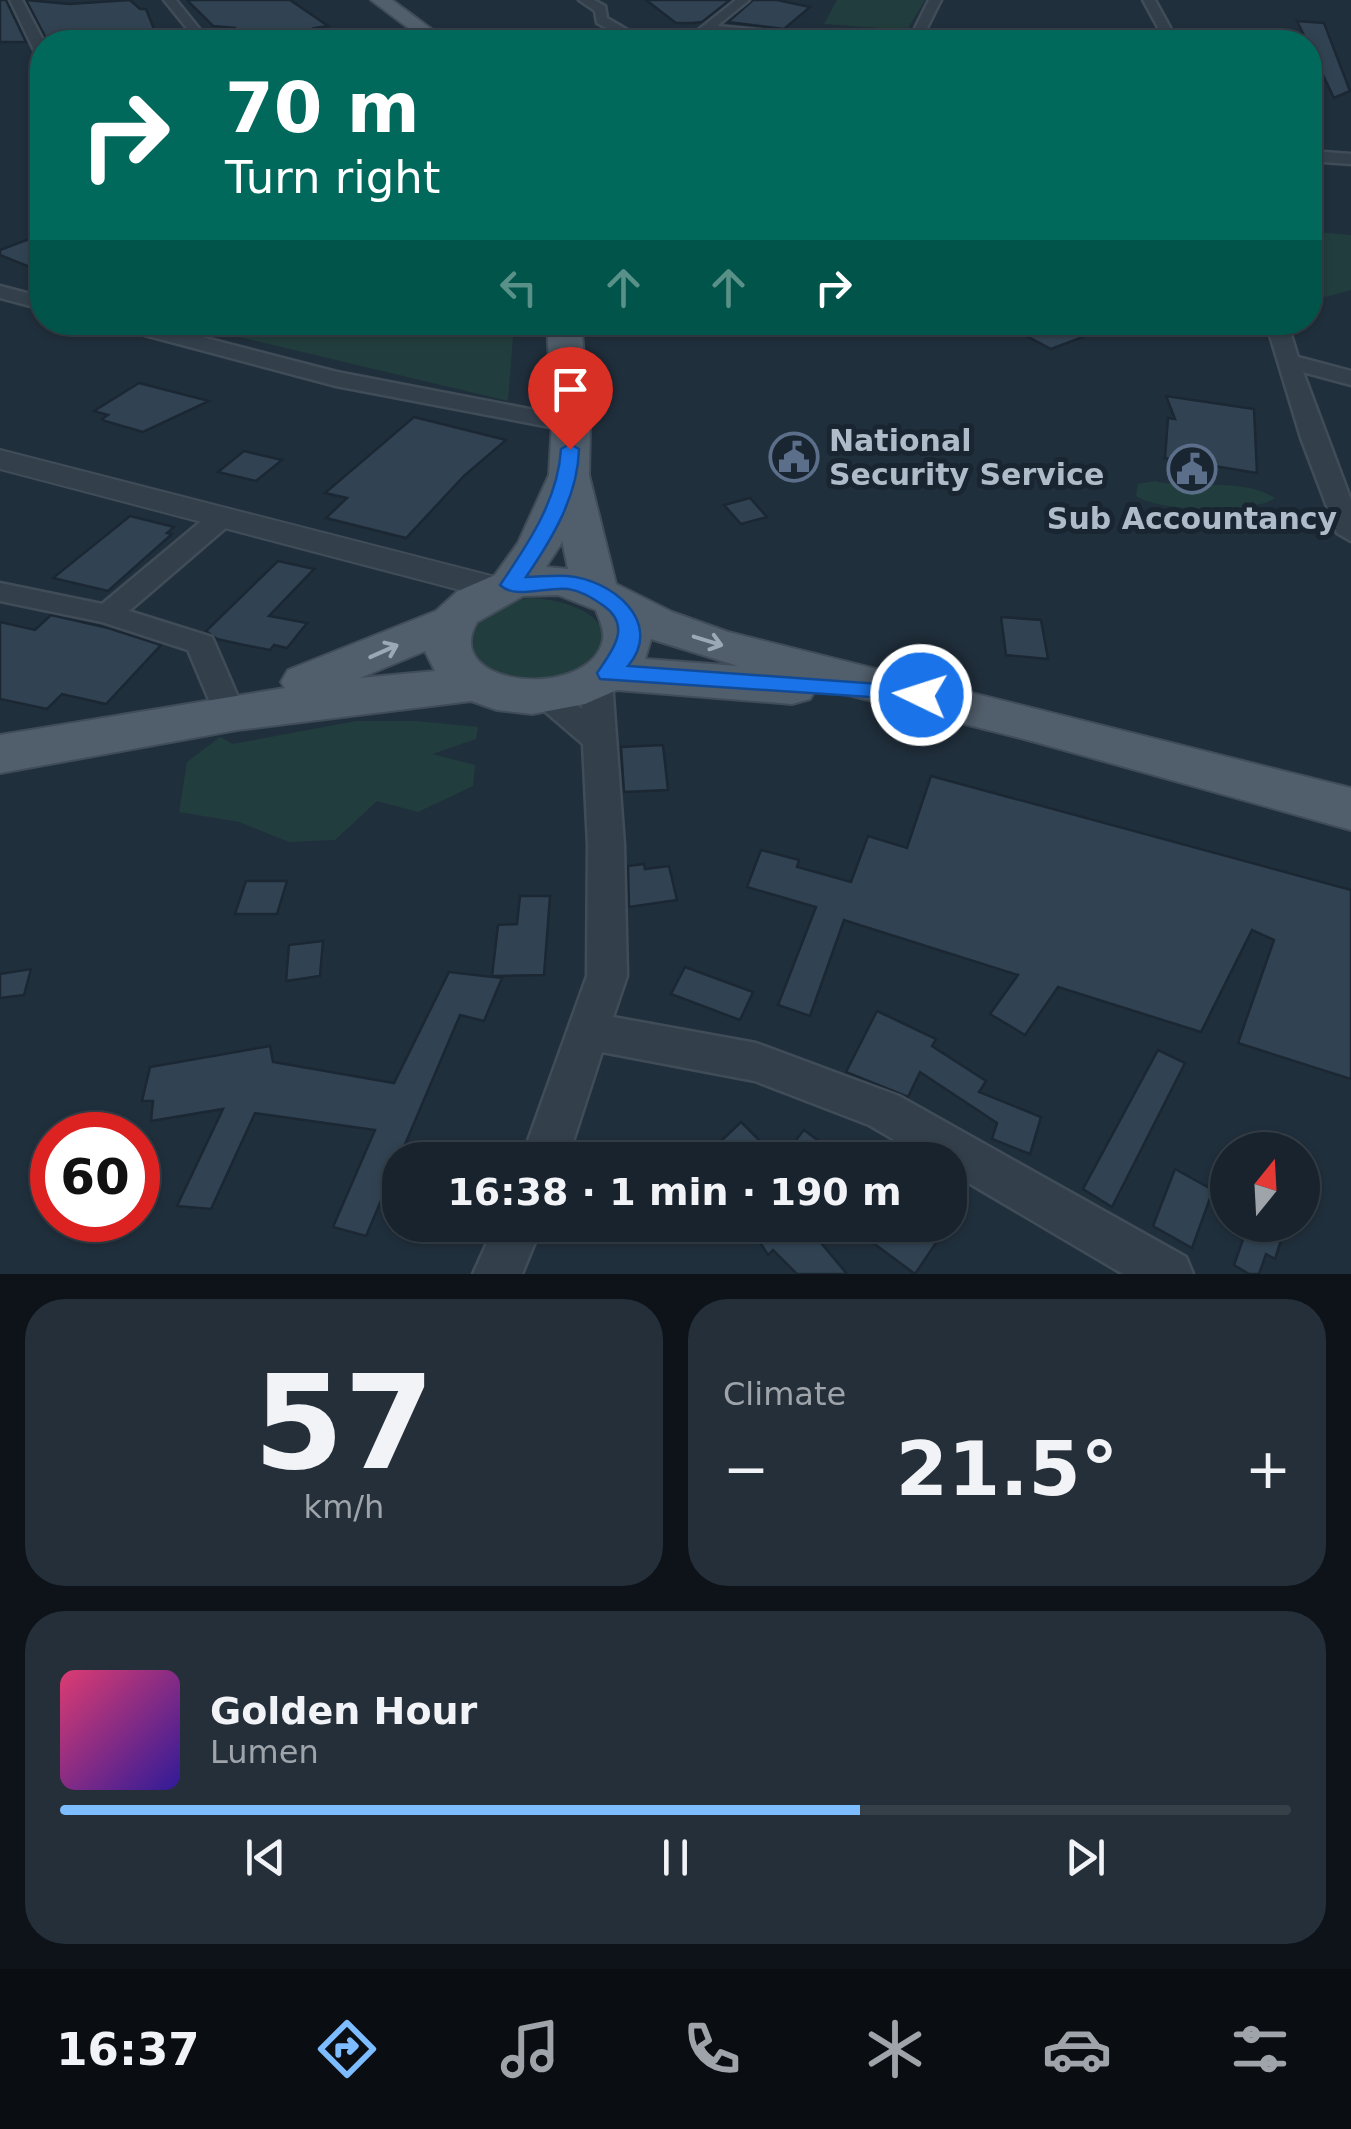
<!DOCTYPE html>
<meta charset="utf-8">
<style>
body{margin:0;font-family:"DejaVu Sans",sans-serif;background:#252f39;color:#f1f3f6;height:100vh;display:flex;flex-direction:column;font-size:38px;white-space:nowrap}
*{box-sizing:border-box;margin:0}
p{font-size:32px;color:#9fa4aa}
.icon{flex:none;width:55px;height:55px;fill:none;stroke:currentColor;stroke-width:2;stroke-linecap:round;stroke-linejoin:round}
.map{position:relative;height:1274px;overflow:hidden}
.side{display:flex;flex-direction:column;gap:25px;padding:25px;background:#0d1319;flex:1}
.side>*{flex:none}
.top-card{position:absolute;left:30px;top:30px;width:1292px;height:305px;border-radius:40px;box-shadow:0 2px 8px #0004,0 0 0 2px #364049;background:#00695c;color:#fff;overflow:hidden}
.needle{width:65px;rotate:18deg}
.tools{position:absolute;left:1210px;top:1132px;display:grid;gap:20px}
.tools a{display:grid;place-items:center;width:110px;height:110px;border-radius:50%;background:#18232d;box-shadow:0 2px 8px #0004,0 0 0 2px #364049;font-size:50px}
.speed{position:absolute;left:30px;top:1112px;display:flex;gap:20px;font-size:50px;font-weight:700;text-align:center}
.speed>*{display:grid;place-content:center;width:130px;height:130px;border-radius:50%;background:#18232d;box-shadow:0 2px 8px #0004,0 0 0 2px #364049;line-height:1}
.speed .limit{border:15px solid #d22;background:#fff;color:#111}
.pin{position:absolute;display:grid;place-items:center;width:85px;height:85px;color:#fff;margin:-102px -42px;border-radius:50% 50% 50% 0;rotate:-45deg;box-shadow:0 0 10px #0007}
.pin .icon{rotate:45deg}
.me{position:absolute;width:110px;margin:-55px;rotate:274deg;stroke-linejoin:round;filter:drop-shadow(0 0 8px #0008)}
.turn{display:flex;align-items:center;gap:35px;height:210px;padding:0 30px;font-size:45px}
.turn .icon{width:130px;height:130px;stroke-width:2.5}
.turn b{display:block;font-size:70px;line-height:85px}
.lanes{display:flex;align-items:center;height:95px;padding:0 30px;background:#0003;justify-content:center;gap:50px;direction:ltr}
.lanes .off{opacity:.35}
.big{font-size:75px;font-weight:700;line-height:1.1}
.side .tile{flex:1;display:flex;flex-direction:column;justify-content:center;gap:15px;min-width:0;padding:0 35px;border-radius:40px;background:#252f39}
.side .dial{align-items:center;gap:0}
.dial b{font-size:130px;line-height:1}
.song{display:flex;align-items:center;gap:30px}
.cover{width:120px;height:120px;border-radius:15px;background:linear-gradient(135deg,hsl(340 70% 55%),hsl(250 70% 35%))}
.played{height:10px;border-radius:5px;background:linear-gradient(90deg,#7dbcff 65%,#364049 65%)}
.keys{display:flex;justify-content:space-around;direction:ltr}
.heat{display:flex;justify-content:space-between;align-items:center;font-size:55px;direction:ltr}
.side .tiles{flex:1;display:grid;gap:25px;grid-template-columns:1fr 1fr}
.tile:last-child{grid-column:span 2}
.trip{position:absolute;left:382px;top:1142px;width:585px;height:100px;border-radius:40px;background:#18232d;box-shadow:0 2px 8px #0004,0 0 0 2px #364049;font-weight:700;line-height:100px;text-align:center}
.dock{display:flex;height:160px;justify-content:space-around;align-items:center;background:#0a0e12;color:#9fa4aa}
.dock .icon{width:70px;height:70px}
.dock .active{color:#7dbcff}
.dock b{font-size:45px;color:#f1f3f6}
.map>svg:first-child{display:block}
.green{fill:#223d3d}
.building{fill:#314353;stroke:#1b2733;stroke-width:2.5}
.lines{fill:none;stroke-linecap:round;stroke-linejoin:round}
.minor-casing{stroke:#404c58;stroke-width:5}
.tertiary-casing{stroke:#404c58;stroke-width:4}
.primary-casing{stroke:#404c58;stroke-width:4}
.minor{fill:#33404c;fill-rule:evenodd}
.tertiary{fill:#33404c;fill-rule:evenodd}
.primary{fill:#515f6c;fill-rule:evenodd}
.oneway{stroke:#9ba9b6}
.route{fill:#1a73e8;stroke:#114b97;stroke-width:2.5}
.labels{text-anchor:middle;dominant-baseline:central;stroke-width:10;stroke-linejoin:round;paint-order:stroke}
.poi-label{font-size:30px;font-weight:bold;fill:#aebbc8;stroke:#192531;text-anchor:start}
</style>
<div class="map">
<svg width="1351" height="1274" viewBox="0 0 1351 1274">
<rect width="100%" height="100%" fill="#202f3c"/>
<g class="green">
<path d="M837 0H925L907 30 824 24Z"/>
<path d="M1315 232 1351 235V290L1325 297 1310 292V251L1315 247Z"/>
<path d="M181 323H514L508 401Z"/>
<path d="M1155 481C1194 491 1240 476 1275 498 1254 514 1158 512 1136 496L1138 484Z"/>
<path d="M529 598C561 598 633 618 588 661 557 691 491 688 469 651L476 623 508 602Z"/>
<path d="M356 721H416L478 727 476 739 432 754 475 765 473 786 418 812 377 801 335 840 289 842 239 822 179 812 187 762 220 737 233 744Z"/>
</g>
<g class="building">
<path d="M0 0H6L26 42H0Z"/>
<path d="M26 0 69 4 130 0 140 9H146L158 39 48 42Z"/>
<path d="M187 0H290L328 26 315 28 335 42H243L235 28 213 26Z"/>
<path d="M646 0H730L702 22 692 23H676Z"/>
<path d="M753 0H777L810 7 784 29 728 22Z"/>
<path d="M1297 21 1324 23 1350 91 1334 98Z"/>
<path d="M42 234V272L0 255V250Z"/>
<path d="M1000 322H1114L1115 325 1051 349Z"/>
<path d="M139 383 209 401 143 432 105 421 102 419 108 415 94 411Z"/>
<path d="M1166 396 1254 409 1257 473 1165 458 1168 418 1175 419Z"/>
<path d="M414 417 506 440 464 476 406 538 326 518 347 498 325 493Z"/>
<path d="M244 451 282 460 256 481 218 472Z"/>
<path d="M750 498 767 517 741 524 724 505Z"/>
<path d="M130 516 174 527 167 533 172 534 108 591 53 578Z"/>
<path d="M278 561 314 569 269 616 307 623 287 648 274 645 270 650 244 645 217 639 206 631Z"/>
<path d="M51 615 108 628 161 645 106 704 62 694 47 709 0 699V622L35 630Z"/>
<path d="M1001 617 1041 620 1048 659 1006 655Z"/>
<path d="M663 745 668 790 624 792 621 747Z"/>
<path d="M931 776 1351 890V1079L1238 1043 1274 940 1252 930 1201 1032 1058 987 1025 1035 990 1014 1018 975 844 920 810 1016 778 1005 816 907 747 887 761 850 799 860 797 867 851 882 868 836 907 848Z"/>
<path d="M644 864 645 869 669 866 677 900 629 907 628 866Z"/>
<path d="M246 881H287L277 914H235Z"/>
<path d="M520 896H550L544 975 492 976 498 925 517 924Z"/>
<path d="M323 941 320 976 286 981 289 945Z"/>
<path d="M685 967 753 992 740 1020 671 994Z"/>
<path d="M31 969 24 995 0 998V974Z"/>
<path d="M449 972 502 978 484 1021 460 1015 366 1236 333 1227 375 1130 255 1113 211 1209 177 1206 223 1109 151 1121 153 1101H142L150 1067 270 1046 273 1062 394 1083Z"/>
<path d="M877 1011 936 1039 932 1046 986 1081 979 1092 1041 1117 1030 1154 992 1139 997 1123 920 1072 908 1097 846 1072Z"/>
<path d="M1158 1050 1185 1063 1112 1207 1083 1189Z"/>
<path d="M741 1122 764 1145 749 1160H701Z"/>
<path d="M804 1130 844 1160H780Z"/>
<path d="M1175 1169 1213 1190 1192 1248 1153 1226Z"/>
<path d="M749 1225H806L847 1274H797L773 1250 768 1255Z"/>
<path d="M849 1225H948L915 1274Z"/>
<path d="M1248 1225H1286L1275 1259 1266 1254 1259 1274H1249L1234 1265Z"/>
</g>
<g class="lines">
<g class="minor-casing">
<g id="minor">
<path d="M10 0H22L44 42 42 56 35 52Z"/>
<path d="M164 0H176L210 42H198Z"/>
<path d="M579 0H594L605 6 607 18 648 42H633L597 23 595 11Z"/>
<path d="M736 0H749L717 26 844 38 850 42H809L709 33 696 42H683Z"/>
<path d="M929 0H941L927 28 925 42H913L915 28Z"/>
<path d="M1143 0H1155L1178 42H1166Z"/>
<path d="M437 35V41L432 42H387Z"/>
<path d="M1310 151 1351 154V164L1310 161Z"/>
<path d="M0 286 42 297V309L0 298Z"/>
<path d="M108 322H144L337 372 571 417 583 424 571 431 336 386 111 326Z"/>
<path d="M1266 322H1287L1298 357 1351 371V385L1303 372 1351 500V541L1337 533 1301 438Z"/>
<path d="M220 511 233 519 229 525 129 611 212 637 244 711 239 719 228 722 217 719 188 650 102 622 0 601V583L102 604 211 513Z"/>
<path d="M596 672 607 675 612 682 624 845 627 976 613 1017 756 1043 899 1096 1186 1257 1193 1274H1123L950 1172V1160H929L869 1125 755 1081 602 1052 567 1160H521L587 976 588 845 583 744 528 697 533 689C554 684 566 697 582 709L580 682 585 675Z"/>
<path d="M495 1225H542L522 1274H473Z"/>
</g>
</g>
<g class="tertiary-casing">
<path id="tertiary" d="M0 450 511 581 516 589 511 597 498 600 0 469Z"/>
</g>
<g class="primary-casing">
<g id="primary">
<path d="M371 0H392L449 42H427Z"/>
<path d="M547 322H581L590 424 589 475 616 584 672 612 728 632 1351 788V830L1028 740 817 687 810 699 792 704 617 690 585 704 532 714 497 710 471 701 237 730 0 773V735L285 688 281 682 288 670 436 611 458 591 495 575 518 543 549 475 552 424ZM562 540 568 569 546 567 561 544ZM558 595 596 610C599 619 605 630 603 640 590 701 439 688 477 622L523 596ZM651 639 738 666 645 659ZM425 651 435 671 360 678Z"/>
</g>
</g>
<use href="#minor" class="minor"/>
<use href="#tertiary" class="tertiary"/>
<use href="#primary" class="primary"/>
</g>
<defs><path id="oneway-shaft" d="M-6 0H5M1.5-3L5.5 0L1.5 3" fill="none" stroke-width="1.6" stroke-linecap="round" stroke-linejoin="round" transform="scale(2.5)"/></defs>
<g class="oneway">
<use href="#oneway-shaft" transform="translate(708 641) rotate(17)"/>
<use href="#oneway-shaft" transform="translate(384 651) rotate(-24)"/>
</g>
<path class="route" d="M570 444 579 449C578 496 552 539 526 577 539 577 554 575 567 576 611 579 665 622 628 666L921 687 929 689 933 695 929 701 600 679 597 673C611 652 633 627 604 606 593 598 582 591 568 589 548 586 515 600 500 585 528 544 558 500 561 449Z"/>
<defs>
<g id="civic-ring" transform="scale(2.5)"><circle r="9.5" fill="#192531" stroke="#5c6f8a" stroke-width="1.5"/><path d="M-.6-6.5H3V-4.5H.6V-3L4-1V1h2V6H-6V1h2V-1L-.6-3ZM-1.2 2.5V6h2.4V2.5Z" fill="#5c6f8a"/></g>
</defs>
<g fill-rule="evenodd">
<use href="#civic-ring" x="794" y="457"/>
<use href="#civic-ring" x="1192" y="469"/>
</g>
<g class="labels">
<g class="poi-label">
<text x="829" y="440">National<tspan x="829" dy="34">Security Service</tspan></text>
<text x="1192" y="518" text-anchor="middle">Sub Accountancy</text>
</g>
</g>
</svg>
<div class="tools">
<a><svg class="needle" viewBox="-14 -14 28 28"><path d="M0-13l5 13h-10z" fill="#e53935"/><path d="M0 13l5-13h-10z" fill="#9fa4aa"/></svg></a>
</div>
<div class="speed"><div class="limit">60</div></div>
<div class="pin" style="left:570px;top:449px;background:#d93025"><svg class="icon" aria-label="arrive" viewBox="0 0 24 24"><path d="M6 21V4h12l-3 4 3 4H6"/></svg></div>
<svg class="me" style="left:921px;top:695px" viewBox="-20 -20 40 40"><circle r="17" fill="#1a73e8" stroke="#fff" stroke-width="3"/><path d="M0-11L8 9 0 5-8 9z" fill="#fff"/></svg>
<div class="trip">16:38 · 1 min · 190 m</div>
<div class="top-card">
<div class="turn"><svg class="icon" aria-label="right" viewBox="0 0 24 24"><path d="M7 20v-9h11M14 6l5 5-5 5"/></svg><div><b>70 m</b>Turn right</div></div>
<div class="lanes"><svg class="icon off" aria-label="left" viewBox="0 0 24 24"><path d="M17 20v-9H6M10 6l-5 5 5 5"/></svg><svg class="icon off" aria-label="ahead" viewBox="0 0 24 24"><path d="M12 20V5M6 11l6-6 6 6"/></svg><svg class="icon off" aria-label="ahead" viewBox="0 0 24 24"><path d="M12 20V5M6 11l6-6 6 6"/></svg><svg class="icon" aria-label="right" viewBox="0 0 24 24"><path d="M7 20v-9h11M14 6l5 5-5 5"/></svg></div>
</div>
</div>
<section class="side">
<div class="tiles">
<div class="tile dial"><b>57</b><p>km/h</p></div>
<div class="tile"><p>Climate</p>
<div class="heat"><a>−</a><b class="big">21.5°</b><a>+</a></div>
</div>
<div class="tile">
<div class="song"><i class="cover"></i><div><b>Golden Hour</b><p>Lumen</p></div></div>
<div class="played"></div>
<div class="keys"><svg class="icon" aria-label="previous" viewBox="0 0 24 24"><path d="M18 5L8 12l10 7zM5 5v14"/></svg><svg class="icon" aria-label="pause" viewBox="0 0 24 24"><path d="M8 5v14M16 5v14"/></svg><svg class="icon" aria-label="next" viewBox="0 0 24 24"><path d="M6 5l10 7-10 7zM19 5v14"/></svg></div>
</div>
</div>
</section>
<nav class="dock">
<b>16:37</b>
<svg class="icon active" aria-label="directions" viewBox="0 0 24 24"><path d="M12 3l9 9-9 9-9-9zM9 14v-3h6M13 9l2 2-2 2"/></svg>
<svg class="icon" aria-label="music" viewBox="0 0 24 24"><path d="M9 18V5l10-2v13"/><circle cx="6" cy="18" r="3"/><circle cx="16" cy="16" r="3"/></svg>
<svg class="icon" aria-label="phone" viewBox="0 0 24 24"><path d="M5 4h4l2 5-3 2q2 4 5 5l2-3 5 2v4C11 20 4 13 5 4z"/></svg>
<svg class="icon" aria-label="climate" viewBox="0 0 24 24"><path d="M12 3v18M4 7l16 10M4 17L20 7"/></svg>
<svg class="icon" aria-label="car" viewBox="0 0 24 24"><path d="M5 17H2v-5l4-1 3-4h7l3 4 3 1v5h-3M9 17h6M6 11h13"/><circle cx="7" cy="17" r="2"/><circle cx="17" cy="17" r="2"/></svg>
<svg class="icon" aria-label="filters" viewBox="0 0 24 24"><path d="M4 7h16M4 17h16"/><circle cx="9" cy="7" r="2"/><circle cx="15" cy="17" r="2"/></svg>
</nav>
